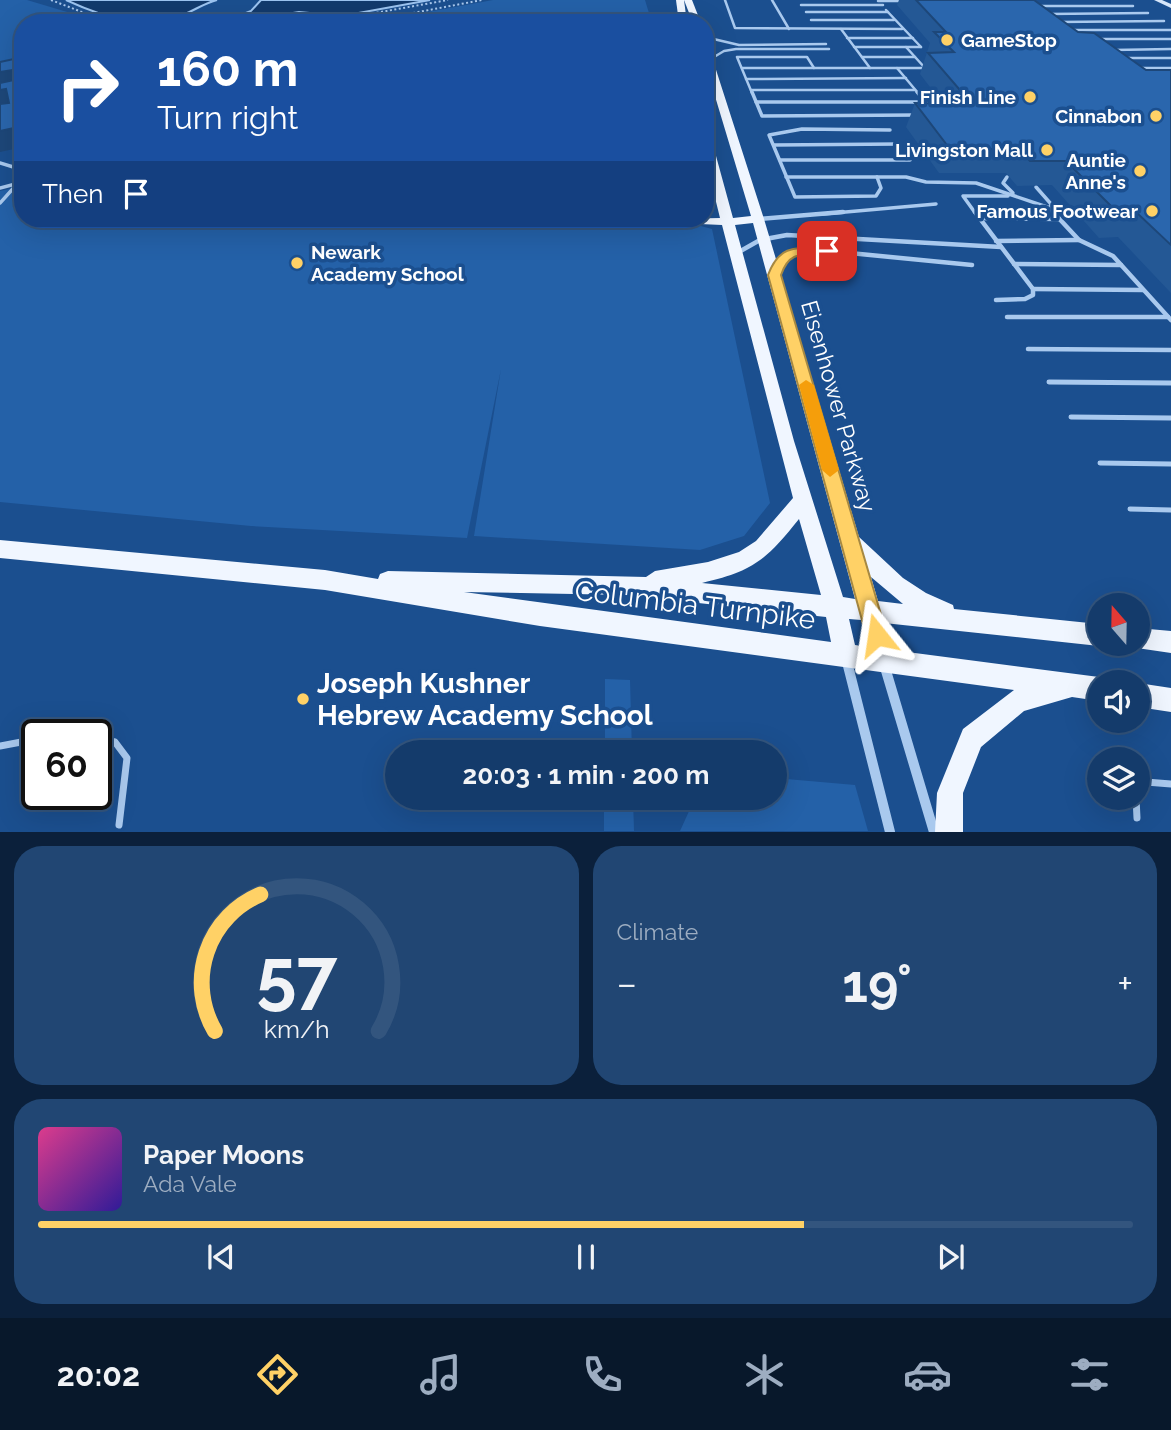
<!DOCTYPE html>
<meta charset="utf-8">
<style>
body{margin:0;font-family:Raleway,sans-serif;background:#214673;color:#f1f3f6;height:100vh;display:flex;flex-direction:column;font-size:26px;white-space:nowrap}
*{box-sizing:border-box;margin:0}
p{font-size:23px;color:#9dadc1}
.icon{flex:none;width:38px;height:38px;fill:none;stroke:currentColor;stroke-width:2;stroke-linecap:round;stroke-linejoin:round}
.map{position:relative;height:832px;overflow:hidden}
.panel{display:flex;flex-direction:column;gap:14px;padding:14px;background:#0b203b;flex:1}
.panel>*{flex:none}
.top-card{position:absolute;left:14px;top:14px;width:700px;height:214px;border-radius:28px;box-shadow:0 7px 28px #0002,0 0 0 2px #33557e;background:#1a4fa0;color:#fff;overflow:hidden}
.needle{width:46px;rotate:340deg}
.fabs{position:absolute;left:1087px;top:593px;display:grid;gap:14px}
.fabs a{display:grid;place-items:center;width:63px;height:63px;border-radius:50%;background:#143b6b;box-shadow:0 7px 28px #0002,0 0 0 2px #33557e;font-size:35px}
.speed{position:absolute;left:21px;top:719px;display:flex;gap:14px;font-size:35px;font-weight:700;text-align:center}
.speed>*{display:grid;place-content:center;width:91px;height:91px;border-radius:50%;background:#143b6b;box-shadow:0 7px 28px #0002,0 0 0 2px #33557e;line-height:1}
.speed .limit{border:4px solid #111;border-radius:10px;background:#fff;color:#111}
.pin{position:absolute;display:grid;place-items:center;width:60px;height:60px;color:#fff;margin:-30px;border-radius:14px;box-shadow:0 4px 10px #0006}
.me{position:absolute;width:77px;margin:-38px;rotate:345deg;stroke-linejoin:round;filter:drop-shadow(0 0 5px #0008)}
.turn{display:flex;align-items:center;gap:24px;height:147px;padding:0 28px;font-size:32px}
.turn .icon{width:91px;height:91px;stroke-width:2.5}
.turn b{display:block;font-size:49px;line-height:60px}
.then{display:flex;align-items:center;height:66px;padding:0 28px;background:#0003;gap:14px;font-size:26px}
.big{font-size:52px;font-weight:700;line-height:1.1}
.panel .widget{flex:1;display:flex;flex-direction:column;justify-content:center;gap:10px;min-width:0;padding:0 24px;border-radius:28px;background:#214673}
.panel .dial{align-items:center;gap:0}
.dial svg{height:182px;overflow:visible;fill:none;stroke:#33557e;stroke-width:7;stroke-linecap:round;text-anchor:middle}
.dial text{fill:#f1f3f6;stroke:none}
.song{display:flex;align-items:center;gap:21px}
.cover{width:84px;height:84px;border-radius:10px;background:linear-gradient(135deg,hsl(330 70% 55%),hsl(250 70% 35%))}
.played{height:7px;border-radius:4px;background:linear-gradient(90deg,#ffd166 70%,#33557e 70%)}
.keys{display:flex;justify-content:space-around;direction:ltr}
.heat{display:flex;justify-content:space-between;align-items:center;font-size:38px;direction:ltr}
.panel .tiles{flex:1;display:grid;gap:14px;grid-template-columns:1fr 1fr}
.widget:last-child{grid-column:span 2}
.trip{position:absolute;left:385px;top:740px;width:402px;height:70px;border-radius:35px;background:#143b6b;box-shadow:0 7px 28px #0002,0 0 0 2px #33557e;font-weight:700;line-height:70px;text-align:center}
.tabs{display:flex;height:112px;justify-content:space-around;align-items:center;background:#08182b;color:#9dadc1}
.tabs .icon{width:49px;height:49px}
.tabs .on{color:#ffd166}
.tabs b{font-size:32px;color:#f1f3f6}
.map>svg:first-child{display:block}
.green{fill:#2461a8}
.water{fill:#123a6d;stroke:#9cc4f0;stroke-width:2}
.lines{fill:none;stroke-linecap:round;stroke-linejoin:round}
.path{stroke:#a9c9ee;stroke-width:2;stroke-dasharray:2 2.5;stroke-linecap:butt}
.lane-far4{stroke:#a9c9ee;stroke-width:2.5}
.lane-far3{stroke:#a9c9ee;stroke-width:3.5}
.lane-far2{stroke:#a9c9ee;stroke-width:4.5}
.lane-far1{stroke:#a9c9ee;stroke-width:5}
.lane{stroke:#a9c9ee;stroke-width:7}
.street{stroke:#a9c9ee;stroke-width:10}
.secondary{fill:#d6e6fa;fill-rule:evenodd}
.primary{fill:#f0f6ff;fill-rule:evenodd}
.wall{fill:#245895}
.shaded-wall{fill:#1d4779}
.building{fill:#2a66ad;stroke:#1d4779;stroke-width:2}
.route{fill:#ffd166;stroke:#a68842;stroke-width:2}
.slow{fill:#f59e0b}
.poi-dot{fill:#ffd166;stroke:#1b4f8f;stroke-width:2.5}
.labels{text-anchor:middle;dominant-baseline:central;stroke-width:7;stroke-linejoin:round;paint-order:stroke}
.far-poi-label{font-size:19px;font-weight:bold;fill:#fff;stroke:#1b4f8f;text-anchor:end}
.street-label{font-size:23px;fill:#fff;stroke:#1b4f8f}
.near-street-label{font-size:28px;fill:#fff;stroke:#1b4f8f}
.near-poi-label{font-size:28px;font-weight:bold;fill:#fff;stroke:#1b4f8f;text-anchor:start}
</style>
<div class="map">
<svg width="1171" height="832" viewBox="0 0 1171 832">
<rect width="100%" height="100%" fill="#1b4f8f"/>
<g class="green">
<path d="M0 0H27L104 23H23V69L0 68Z"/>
<path d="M493 0H645L652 23H367Z"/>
<path d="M23 186V219H674L712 229 770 503 744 536 700 550 474 536 501 369 467 538 251 526 0 502V191Z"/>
<path d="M605 679 630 680 632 752H605Z"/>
<path d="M775 778 855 785 868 831H680L695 798H775Z"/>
<path d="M604 798H633L634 831H604Z"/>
</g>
<g class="water">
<path d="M66 0H217C204 3 194 11 182 15 142 30 103 17 66 0Z"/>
<path d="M261 0H430L342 16 299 12 262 18H233L251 11Z"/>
</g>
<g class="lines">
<g class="path">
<path d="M51 0 110 23"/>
<path d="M319 23 448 0"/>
<path d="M360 23 482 0"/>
</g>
<g class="lane-far4">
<path d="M725 0 735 28 902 29"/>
<path d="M772 0 789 29"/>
<path d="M878 1H903"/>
<path d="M801 5H883"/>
<path d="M1038 6H1133"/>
<path d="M886 10 921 47"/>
<path d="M806 12H888"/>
<path d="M1047 14 1148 13"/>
<path d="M811 20H894"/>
<path d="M1058 22 1164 21"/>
<path d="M841 29 870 68"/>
<path d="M1069 30H1171"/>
<path d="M705 37 739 45 826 44"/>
<path d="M847 38H913"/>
<path d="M1098 39H1171"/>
<path d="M854 47H921"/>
<path d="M906 47 925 68"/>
<path d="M1113 50 1171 49"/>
<path d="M862 57H915"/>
<path d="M1125 58H1171"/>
<path d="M709 60 724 51 736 49H829"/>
<path d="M742 68H925"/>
<path d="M897 68 918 93"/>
<path d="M1139 68H1171"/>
<path d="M746 79 906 78"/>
<path d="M751 90H915"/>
<path d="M752 93 737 57H807L814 68"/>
</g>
<g class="lane-far3">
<path d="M752 92 762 116 917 115"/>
<path d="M917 92 931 109"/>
<path d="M756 102H925"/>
<path d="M774 145 899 144"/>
<path d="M780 160H910"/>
<path d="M0 163 23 170"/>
<path d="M786 177H906L926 182 976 183 1050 208 1055 214"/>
<path d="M877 177 881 188 876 196 795 197 769 135 802 129 890 130"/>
<path d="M1007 177 1003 183 1013 193"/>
<path d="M1036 187 1051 204 1050 208"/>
<path d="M0 188 23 182"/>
<path d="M0 203 18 183"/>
<path d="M823 214 936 204"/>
<path d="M976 214 963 196H1008"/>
</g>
<g class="lane-far2">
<path d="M975 212 1033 289V295L1025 299 996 300"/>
<path d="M1053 212 1079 240 1113 256 1171 320"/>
<path d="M979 218 1060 219"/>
<path d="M758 219 843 212"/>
<path d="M996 241 1079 240"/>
<path d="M737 253 760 240 787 235 1001 247"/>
<path d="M1014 264 1121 265"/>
<path d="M776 271 780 261 792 252 819 250 972 265"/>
<path d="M1033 289 1143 290"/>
<path d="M1007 317H1168"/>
<path d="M1028 349 1171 350"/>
</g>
<g class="lane-far1">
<path d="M1049 382 1171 383"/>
<path d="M1071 417 1171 418"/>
<path d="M1100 463 1171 464"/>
<path d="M1130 509 1171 510"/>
</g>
<g class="lane">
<path d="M96 738 115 742 127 758 119 825"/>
<path d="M0 746 37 739"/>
<path d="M1138 789 1146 782 1171 784"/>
<path d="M1136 798 1137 818"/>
</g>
<g class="street">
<path d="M846 658 890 832"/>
<path d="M884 664 934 832"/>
</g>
<path class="secondary" d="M1154 0H1162L1171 4V8Z"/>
<g class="primary">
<path d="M676 0H684L687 23H679Z"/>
<path d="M684 0H692L701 23H693Z"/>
<path d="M705 45 709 48 764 219 859 537 903 578 926 593 953 605 954 609 1099 624V644H1104L1099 646 884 623 892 650 1099 677 1108 682H1099V701L1072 697 1024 711 981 747 963 793V832H935L937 793 963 729 1014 690 540 626 325 590 0 558V540L325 570 378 579 380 574 388 571 646 577 655 571 708 562 739 552 756 541 793 498 722 225 678 223 672 219 720 218 705 157V131L710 134 733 218 751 216 705 63ZM753 223 855 599 843 597 794 441 735 225ZM799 519 821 595 702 583C754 571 766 560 799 519ZM871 577 903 604 878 601ZM464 592 626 595 826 617 831 642ZM849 619 861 620 868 647 855 645Z"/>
<path d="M1138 628 1171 631V653L1130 647 1129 644H1138Z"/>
<path d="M1138 683 1171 688V712L1138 707Z"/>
</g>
</g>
<path class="wall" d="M899 0H1034L1078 32 1146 70H1171V293L1118 237 1099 238 1052 185 1017 186 1006 173H939L906 127 915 103 943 104 920 74 930 43 897 5Z"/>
<g class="shaded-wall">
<path d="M19 69 23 75V87L18 106 0 109V72Z"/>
<path d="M23 126V147L0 152V131Z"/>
</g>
<g class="building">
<path d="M916 0H1034L1078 32 1094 33 1146 70H1171V245L1136 212H1117L1066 161H1030L1019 149H950L915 103 972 104 928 53 954 52 934 32H946Z"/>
<path d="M23 57V69H19L0 72V62Z"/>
<path d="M23 78V126L0 131V104L9 103 6 89 0 90V83Z"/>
</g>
<path class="route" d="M827 248 834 251 832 254C807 258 791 246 781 275L887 635 884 642 877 645 869 642 866 635 768 275C780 243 797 248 827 248Z"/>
<path class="slow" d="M806 380 814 385 839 470 830 477 822 470 799 385Z"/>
<g class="poi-dot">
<circle cx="947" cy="40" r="7"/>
<circle cx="1030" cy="97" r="7"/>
<circle cx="1156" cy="116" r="7"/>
<circle cx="1047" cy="150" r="7"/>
<circle cx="1140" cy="171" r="7"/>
<circle cx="1152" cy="211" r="7"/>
<circle cx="297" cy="263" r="7"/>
<circle cx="303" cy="699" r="7"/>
</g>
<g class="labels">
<g class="far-poi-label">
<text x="961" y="40" text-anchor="start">GameStop</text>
<text x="1016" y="97">Finish Line</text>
<text x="1142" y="116">Cinnabon</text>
<text x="1033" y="150">Livingston Mall</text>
<text x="1126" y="160">Auntie<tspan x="1126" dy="22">Anne's</tspan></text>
<text x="1138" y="211">Famous Footwear</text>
<text x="311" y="252" text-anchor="start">Newark<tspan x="311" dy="22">Academy School</tspan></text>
</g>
<g class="street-label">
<text transform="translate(839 406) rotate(74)">Eisenhower Parkway</text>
</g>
<g class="near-street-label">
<text transform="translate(695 605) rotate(7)">Columbia Turnpike</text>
</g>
<g class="near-poi-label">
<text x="317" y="683">Joseph Kushner<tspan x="317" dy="32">Hebrew Academy School</tspan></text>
</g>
</g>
</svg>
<div class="fabs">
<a><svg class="needle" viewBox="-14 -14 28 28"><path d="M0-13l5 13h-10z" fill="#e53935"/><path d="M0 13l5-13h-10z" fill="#9dadc1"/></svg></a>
<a><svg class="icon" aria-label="sound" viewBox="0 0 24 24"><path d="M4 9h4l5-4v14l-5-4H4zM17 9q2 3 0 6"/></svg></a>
<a><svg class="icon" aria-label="layers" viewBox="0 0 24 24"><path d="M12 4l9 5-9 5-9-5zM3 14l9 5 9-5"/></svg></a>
</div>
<div class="speed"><div class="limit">60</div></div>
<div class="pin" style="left:827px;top:251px;background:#d93025"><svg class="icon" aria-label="arrive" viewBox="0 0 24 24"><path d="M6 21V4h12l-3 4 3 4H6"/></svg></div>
<svg class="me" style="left:877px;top:635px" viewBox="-20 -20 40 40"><path d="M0-17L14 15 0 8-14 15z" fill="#ffd166" stroke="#fff" stroke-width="4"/></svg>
<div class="trip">20:03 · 1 min · 200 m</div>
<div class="top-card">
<div class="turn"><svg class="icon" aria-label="right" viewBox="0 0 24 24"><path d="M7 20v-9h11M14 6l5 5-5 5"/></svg><div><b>160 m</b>Turn right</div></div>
<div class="then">Then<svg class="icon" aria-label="arrive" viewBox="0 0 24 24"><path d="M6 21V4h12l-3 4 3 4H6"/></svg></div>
</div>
</div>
<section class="panel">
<div class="tiles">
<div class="widget dial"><svg viewBox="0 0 100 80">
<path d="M14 69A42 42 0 1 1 86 69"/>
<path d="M14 69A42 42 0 0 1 34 9" stroke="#ffd166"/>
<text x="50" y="56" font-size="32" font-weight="700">57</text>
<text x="50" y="72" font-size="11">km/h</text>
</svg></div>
<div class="widget"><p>Climate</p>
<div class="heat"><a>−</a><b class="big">19°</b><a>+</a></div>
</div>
<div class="widget">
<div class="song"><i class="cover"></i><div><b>Paper Moons</b><p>Ada Vale</p></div></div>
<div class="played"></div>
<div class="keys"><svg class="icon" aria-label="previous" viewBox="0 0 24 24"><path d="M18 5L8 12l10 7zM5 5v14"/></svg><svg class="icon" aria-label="pause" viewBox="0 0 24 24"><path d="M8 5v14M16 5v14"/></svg><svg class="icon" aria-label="next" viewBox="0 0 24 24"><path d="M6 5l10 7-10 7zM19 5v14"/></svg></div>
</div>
</div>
</section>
<nav class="tabs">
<b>20:02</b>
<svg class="icon on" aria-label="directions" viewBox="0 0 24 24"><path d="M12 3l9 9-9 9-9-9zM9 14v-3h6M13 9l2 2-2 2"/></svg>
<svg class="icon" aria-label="music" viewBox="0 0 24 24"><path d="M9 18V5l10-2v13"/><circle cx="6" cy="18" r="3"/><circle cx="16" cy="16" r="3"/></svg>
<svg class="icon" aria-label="phone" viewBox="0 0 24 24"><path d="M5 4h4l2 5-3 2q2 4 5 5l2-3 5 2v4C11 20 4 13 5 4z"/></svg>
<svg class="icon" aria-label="climate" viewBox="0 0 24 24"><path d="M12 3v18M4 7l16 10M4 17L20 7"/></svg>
<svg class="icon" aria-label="car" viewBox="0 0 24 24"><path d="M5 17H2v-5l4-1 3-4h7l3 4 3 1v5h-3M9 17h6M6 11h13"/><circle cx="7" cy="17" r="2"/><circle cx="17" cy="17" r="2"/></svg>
<svg class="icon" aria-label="filters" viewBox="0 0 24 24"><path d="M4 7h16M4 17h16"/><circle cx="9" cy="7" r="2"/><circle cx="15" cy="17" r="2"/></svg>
</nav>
